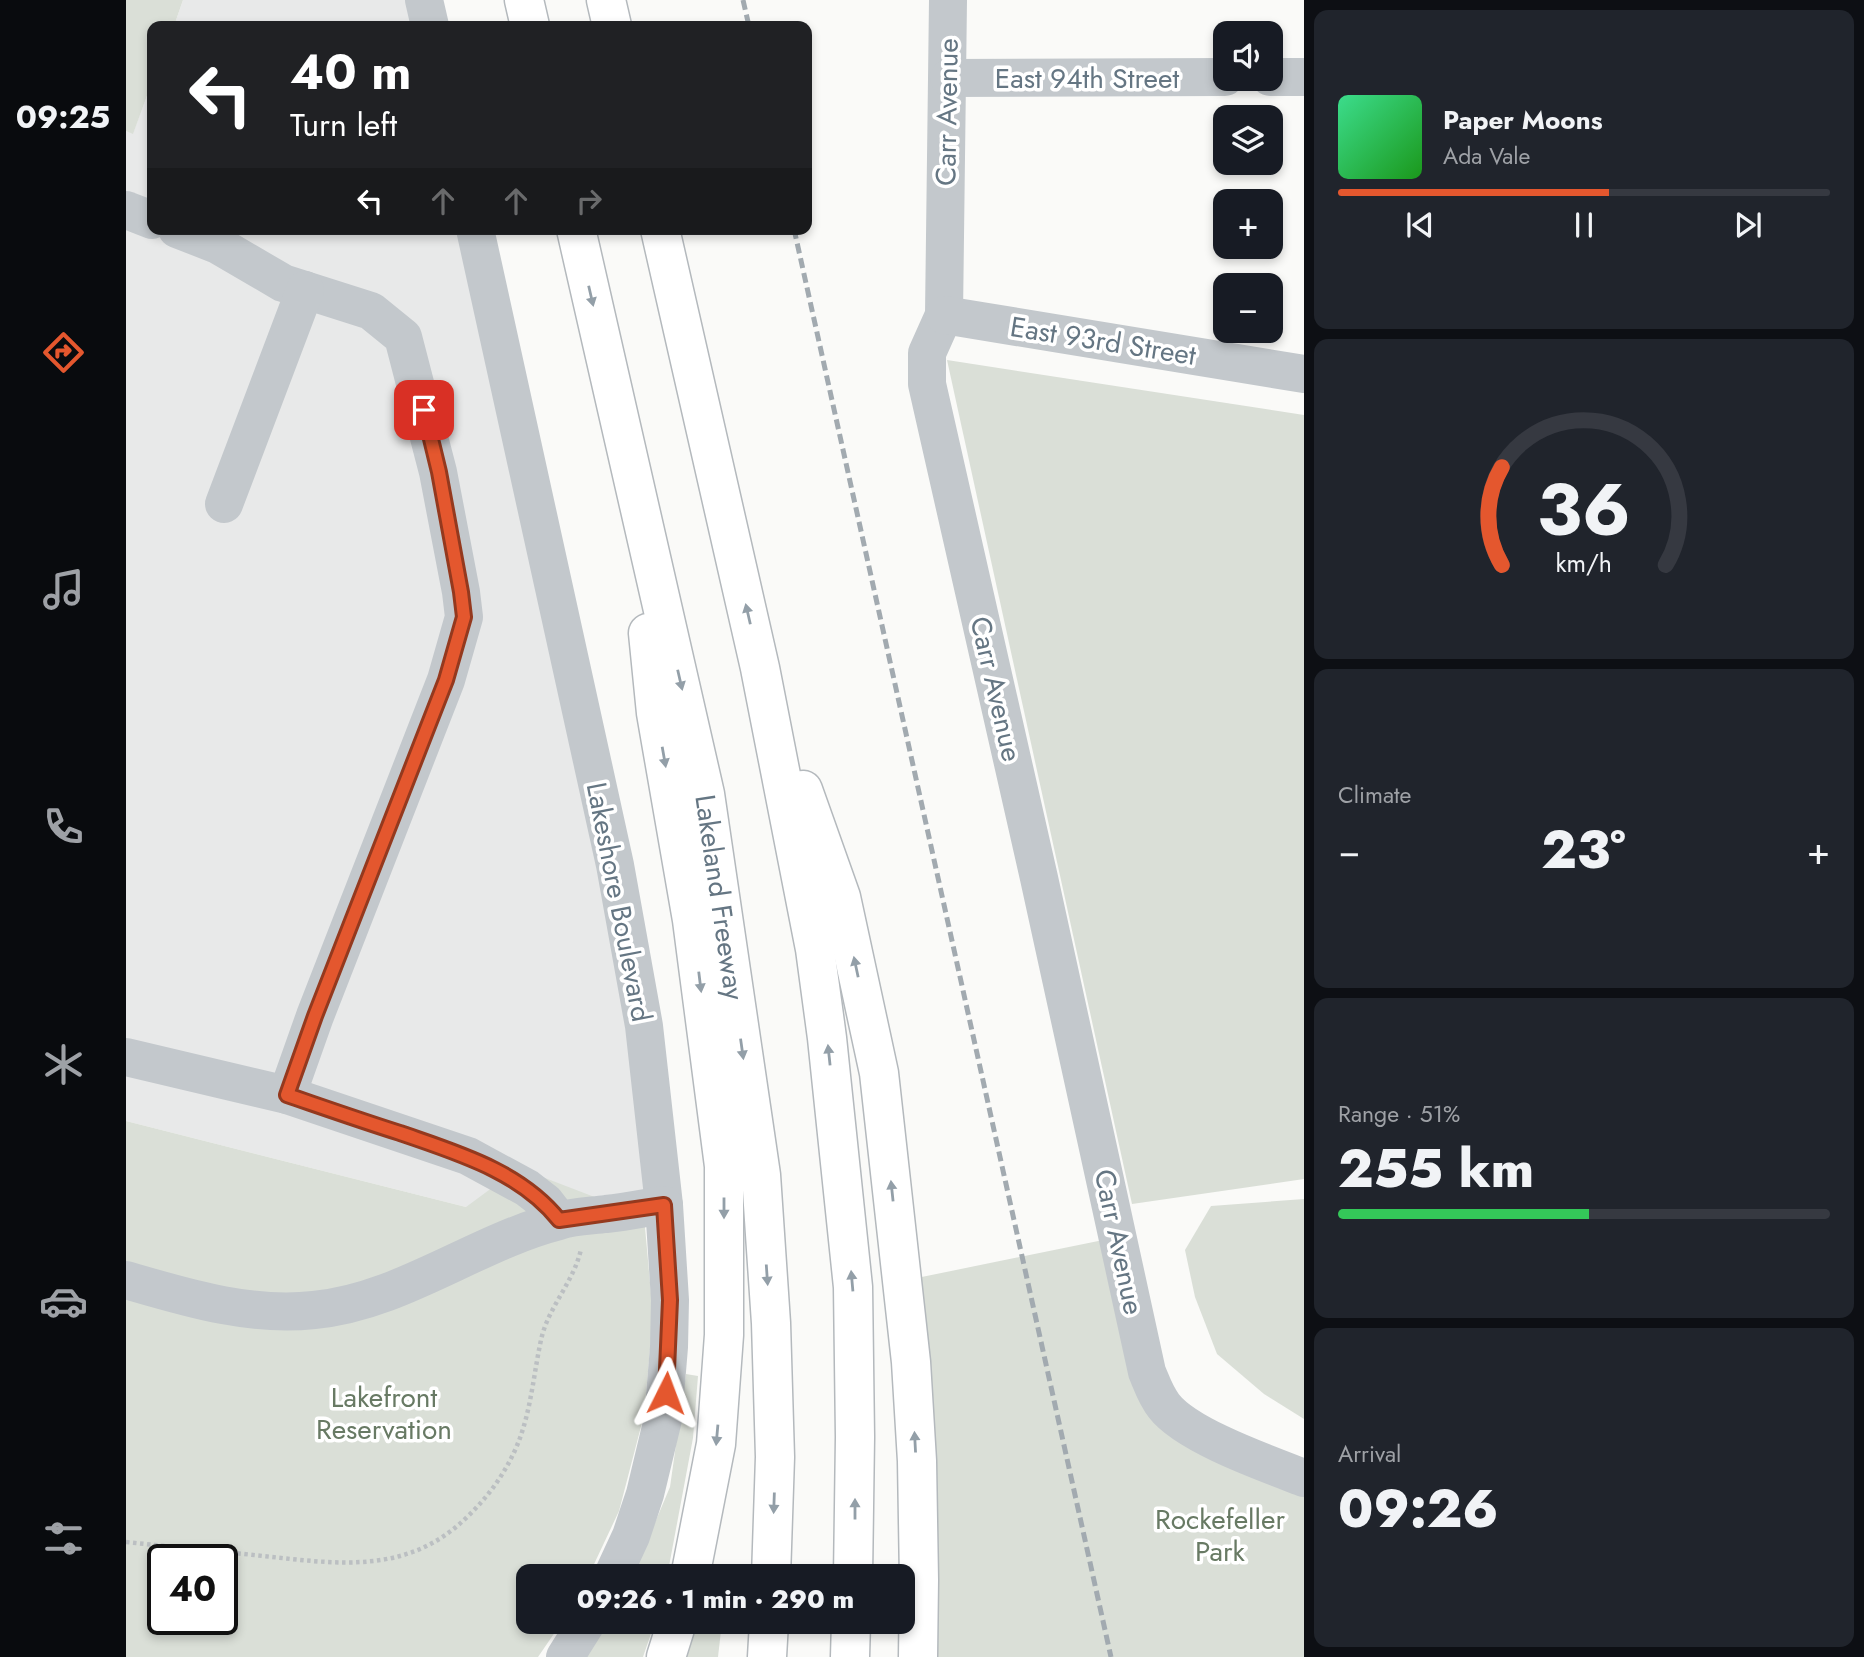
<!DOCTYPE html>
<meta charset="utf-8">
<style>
body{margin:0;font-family:Jost,sans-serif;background:#20242c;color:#f1f3f6;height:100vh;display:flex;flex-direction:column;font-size:26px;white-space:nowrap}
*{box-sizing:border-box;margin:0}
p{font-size:23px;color:#9ea1a6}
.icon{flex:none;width:38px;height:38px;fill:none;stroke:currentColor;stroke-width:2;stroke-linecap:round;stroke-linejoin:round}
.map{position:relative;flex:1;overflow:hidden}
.sheet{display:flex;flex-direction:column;gap:10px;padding:10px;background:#0d0f14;width:560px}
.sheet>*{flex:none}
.guide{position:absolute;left:21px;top:21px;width:665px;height:214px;border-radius:14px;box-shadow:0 4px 10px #0003;background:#202124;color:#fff;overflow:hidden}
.controls{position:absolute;left:1087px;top:21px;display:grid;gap:14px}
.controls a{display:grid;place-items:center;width:70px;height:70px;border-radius:14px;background:#171b24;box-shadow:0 4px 10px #0003;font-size:35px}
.speed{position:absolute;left:21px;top:1544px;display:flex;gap:14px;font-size:35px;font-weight:700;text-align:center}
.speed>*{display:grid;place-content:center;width:91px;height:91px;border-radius:50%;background:#171b24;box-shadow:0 4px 10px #0003;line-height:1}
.speed .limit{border:4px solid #111;border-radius:10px;background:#fff;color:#111}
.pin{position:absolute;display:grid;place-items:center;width:60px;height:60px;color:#fff;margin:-30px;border-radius:14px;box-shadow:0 4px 10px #0006}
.me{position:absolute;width:77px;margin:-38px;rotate:3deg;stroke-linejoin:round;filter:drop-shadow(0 0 5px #0008)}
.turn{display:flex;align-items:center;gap:24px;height:147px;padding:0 28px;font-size:32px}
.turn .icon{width:91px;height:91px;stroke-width:2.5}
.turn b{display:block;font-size:49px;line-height:60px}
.lanes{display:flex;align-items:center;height:66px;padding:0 28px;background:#0003;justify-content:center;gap:35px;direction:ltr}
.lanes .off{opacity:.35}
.big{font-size:52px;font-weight:800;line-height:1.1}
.sheet .tile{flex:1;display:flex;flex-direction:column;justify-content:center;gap:10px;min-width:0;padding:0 24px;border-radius:14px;background:#20242c}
.sheet .dial{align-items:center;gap:0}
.dial svg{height:182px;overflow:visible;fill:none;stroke:#363941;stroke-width:7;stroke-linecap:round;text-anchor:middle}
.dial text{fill:#f1f3f6;stroke:none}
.song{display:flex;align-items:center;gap:21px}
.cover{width:84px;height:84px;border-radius:10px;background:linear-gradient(135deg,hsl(150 70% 55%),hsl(120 70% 35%))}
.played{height:7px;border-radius:4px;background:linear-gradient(90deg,#e4572e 55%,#363941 55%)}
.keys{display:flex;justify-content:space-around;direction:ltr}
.heat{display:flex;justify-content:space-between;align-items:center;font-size:38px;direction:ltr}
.charge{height:10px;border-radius:5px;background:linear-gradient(90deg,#34c759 51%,#363941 0)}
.trip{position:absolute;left:390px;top:1564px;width:399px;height:70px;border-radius:14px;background:#171b24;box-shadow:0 4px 10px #0003;font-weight:800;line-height:70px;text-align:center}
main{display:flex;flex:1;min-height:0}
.menu{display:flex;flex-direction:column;width:126px;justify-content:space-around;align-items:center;background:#090b0e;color:#9ea1a6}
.menu .icon{width:49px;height:49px}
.menu .active{color:#e4572e}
.menu b{font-size:32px;color:#f1f3f6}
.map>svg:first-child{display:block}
.built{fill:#e8e9e9}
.green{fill:#dadfd7;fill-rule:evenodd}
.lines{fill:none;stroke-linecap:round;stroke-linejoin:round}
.highway-casing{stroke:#b4b9bd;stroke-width:41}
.path{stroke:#bbbfc2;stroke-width:4.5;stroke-dasharray:3.5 3.5;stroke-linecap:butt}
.minor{stroke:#c3c8cc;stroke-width:38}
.highway{stroke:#fff;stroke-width:38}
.rail{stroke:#a2aab0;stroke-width:5;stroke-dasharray:10 5;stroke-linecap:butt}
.oneway{fill:#939fa8}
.route-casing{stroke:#94391e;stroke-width:18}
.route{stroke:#e4572e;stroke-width:12}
.labels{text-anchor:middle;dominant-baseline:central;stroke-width:7;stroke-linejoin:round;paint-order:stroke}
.street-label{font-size:28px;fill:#657683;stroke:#fff}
.park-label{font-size:28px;fill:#687a64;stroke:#fff}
</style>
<main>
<nav class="menu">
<b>09:25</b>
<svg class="icon active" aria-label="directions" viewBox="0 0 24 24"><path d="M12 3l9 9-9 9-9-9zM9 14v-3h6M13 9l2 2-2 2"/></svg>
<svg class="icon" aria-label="music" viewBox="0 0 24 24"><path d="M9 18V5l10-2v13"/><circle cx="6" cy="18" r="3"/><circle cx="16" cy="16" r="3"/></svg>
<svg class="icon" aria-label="phone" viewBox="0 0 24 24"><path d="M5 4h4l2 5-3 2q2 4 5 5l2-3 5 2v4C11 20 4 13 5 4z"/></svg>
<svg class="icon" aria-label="climate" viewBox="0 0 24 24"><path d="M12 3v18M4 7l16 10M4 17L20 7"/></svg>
<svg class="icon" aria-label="car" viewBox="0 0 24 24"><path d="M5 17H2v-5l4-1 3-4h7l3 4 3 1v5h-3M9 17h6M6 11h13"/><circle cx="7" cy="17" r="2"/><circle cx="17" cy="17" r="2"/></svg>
<svg class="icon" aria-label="filters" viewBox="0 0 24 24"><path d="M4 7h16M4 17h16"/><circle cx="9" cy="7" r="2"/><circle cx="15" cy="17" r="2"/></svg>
</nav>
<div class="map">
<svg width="1178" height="1657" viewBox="0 0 1178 1657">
<rect width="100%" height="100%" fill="#fafaf8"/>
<g class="built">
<path d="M57 0H298L304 26H48Z"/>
<path d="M26 82V229H349L538 1205 340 1207 0 1121V131L7 133Z"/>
</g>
<g class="green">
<path d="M0 0H57L48 26H26V82L7 134 0 131Z"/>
<path d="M821 360 1178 415V1179L1006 1204Z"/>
<path d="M0 1121 340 1207 393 1168 518 1216 527 1316 518 1415 493 1511 462 1577H402V1622H436L412 1657H0ZM37 1559H96V1619H37Z"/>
<path d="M1178 1199V1419L1138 1394 1091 1354 1069 1297 1059 1250 1085 1206Z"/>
<path d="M992 1237 1031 1396 1178 1478V1657H792L776 1281Z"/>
<path d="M560 1374 572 1376 567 1438 541 1577H506L544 1487Z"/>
<path d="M480 1622H529L517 1657H459Z"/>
<path d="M566 1622H596L592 1657H553Z"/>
</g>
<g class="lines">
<g class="highway-casing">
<g id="highway">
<path d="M398 0 404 26"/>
<path d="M480 0 486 26"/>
<path id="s1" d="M450 229 579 794 635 1175 645 1323 649 1457 645 1577"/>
<path d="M534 229 634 668 689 949 701 1038 727 1287 729 1437 727 1577"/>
<path d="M522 633 530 713 566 920 598 1166V1335L590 1444 564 1577"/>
<path d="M677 790 715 897 753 1073 785 1362 791 1461 793 1580 792 1657"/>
<path d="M540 1657 551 1622"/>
<path d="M641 1657 643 1622"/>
<path d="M724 1657 725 1622"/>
</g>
</g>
<path class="path" d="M0 1542C46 1547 91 1551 137 1556 212 1564 282 1575 341 1517 362 1497 378 1475 390 1448 405 1413 407 1377 415 1340 422 1307 448 1282 455 1249"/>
<g class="minor">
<path d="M298 0 304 26"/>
<path d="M822 0 818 315 801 353V384L913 878 1021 1372C1026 1384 1030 1396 1038 1406 1061 1436 1142 1464 1178 1478"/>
<path d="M1144 77H1178"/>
<path d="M823 78 1099 77"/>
<path d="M0 210 26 220"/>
<path d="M51 229 92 245 157 283 245 311 277 337 312 472 335 592 338 617 320 680 189 1016 161 1095"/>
<path d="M349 229 489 865 518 1026 538 1205 544 1300 543 1347 537 1419 519 1494 505 1536 486 1577"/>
<path d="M818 315 1178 374"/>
<path d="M98 504 179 290"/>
<path d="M0 1057 161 1095 342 1156 401 1188 419 1202 433 1220"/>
<path d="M0 1280C62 1298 123 1317 188 1310 275 1302 350 1242 433 1221 448 1216 465 1216 480 1214 500 1212 519 1208 538 1205"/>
<path d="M439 1657 461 1622"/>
</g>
<use href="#highway" class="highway"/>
<g class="rail">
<path d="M617 0 623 26"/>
<path d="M668 229 985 1657"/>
</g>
</g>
<defs><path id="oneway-solid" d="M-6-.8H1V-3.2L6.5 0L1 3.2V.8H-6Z" transform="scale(1.75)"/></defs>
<g class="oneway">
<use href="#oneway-solid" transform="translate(465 296) rotate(77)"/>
<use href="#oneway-solid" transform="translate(622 614) rotate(-103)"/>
<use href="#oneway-solid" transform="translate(554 680) rotate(77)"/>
<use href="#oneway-solid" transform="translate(538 757) rotate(80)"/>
<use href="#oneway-solid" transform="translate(730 967) rotate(-102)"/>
<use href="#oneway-solid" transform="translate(574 982) rotate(83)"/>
<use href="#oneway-solid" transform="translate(616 1049) rotate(82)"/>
<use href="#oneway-solid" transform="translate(703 1055) rotate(-96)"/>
<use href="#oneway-solid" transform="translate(766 1191) rotate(-96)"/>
<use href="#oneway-solid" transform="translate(598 1208) rotate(90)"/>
<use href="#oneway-solid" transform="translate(641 1275) rotate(86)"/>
<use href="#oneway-solid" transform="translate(726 1281) rotate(-95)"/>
<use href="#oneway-solid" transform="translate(591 1435) rotate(95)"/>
<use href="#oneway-solid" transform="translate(789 1442) rotate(-93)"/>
<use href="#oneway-solid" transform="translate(648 1503) rotate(92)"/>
<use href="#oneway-solid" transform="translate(729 1509) rotate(-90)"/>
</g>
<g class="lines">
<g class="route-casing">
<path id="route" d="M298 410 313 472 335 592 338 617 320 680 189 1016 161 1095C199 1108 236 1121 274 1133 331 1153 394 1171 433 1220L538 1205 544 1300 540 1393"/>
</g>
<use href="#route" class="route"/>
</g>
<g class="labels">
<g class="street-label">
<text x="961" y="78">East 94th Street</text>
<text transform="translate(821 112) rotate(-89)">Carr Avenue</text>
<text transform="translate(977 341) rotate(9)">East 93rd Street</text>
<text transform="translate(870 689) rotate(77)">Carr Avenue</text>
<text stroke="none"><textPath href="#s1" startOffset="684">Lakeland Freeway</textPath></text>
<text transform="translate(493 902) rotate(79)">Lakeshore Boulevard</text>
<text transform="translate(993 1242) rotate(78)">Carr Avenue</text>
</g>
<g class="park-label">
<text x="258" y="1397">Lakefront<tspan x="258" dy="32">Reservation</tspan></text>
<text x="1094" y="1519">Rockefeller<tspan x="1094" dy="32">Park</tspan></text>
</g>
</g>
</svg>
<div class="controls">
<a><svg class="icon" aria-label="sound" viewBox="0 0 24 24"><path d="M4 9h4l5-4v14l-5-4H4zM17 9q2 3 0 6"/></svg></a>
<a><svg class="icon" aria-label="layers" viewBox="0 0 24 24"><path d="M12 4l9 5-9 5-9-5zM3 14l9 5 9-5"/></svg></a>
<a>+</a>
<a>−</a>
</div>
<div class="speed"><div class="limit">40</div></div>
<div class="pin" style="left:298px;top:410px;background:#d93025"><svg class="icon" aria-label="arrive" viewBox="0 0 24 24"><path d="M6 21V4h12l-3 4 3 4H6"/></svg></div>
<svg class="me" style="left:540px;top:1393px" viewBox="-20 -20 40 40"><path d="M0-17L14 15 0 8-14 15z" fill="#e4572e" stroke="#fff" stroke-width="4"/></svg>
<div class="trip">09:26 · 1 min · 290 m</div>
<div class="guide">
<div class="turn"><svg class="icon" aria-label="left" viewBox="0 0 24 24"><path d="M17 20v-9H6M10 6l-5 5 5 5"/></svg><div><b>40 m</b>Turn left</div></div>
<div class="lanes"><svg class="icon" aria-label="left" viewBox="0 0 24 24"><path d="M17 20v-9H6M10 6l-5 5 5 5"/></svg><svg class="icon off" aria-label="ahead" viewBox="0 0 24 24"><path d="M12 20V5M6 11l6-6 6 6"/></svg><svg class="icon off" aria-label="ahead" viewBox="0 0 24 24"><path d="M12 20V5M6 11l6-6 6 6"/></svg><svg class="icon off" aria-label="right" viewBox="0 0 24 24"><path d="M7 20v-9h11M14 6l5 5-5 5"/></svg></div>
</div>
</div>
<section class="sheet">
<div class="tile">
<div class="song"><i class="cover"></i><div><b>Paper Moons</b><p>Ada Vale</p></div></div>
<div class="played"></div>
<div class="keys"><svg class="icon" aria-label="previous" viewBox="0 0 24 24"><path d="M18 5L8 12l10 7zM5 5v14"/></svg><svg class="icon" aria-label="pause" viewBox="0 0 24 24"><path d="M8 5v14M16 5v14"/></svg><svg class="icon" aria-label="next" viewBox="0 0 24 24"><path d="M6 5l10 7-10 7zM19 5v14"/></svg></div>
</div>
<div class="tile dial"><svg viewBox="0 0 100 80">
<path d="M14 69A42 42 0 1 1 86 69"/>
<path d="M14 69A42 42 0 0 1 14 26" stroke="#e4572e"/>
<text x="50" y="56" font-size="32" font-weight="700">36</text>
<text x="50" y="72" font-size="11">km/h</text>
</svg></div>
<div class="tile"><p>Climate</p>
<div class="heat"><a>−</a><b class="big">23°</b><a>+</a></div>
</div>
<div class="tile"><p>Range · 51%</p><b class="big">255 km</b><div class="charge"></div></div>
<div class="tile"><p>Arrival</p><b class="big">09:26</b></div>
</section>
</main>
